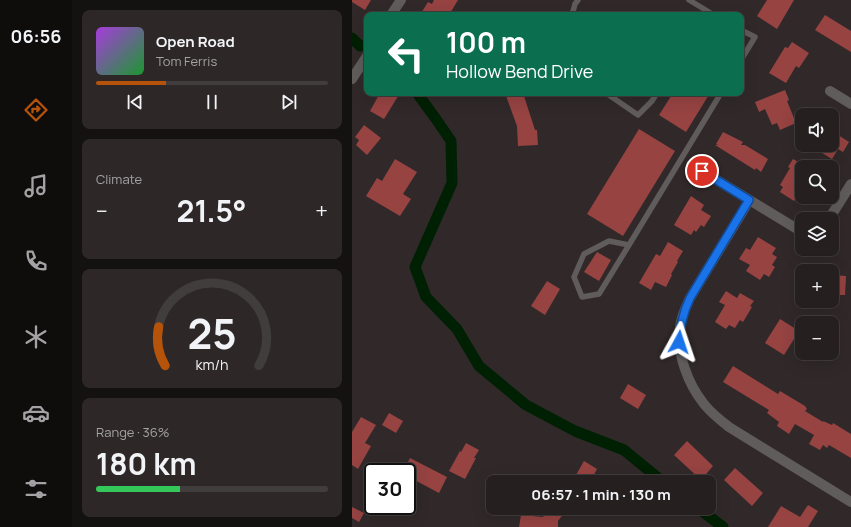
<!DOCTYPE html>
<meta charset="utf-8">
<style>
body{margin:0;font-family:Manrope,sans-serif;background:#2d2728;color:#f1f3f6;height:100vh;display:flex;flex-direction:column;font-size:15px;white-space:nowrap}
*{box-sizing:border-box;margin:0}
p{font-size:13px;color:#a3a2a4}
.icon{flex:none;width:22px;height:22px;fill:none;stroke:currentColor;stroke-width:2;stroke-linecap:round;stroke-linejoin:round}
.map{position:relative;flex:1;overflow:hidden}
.panel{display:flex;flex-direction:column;gap:10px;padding:10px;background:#141111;width:280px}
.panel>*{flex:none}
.banner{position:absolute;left:12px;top:12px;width:380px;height:84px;border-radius:8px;box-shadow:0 4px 16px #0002,0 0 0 1px #423d3d;background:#0b6e4f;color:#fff;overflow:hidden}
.tools{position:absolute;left:443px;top:108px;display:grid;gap:8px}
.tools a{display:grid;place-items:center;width:44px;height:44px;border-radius:8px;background:#251f1f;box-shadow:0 4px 16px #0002,0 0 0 1px #423d3d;font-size:20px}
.speed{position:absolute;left:12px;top:463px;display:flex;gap:8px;font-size:20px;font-weight:700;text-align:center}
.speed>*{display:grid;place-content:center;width:52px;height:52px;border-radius:50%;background:#251f1f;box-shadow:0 4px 16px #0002,0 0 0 1px #423d3d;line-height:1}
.speed .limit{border:2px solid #111;border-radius:6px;background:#fff;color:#111}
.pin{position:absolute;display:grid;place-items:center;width:34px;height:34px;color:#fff;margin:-17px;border:2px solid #fff;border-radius:50%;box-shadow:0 1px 4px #0007}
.me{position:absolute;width:44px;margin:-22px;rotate:5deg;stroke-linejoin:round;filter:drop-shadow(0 0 3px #0008)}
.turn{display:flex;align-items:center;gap:14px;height:84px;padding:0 16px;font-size:18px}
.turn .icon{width:52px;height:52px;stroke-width:2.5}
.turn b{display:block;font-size:28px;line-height:34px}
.big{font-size:30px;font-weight:700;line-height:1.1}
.panel .tile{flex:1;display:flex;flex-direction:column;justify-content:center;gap:6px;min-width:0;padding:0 14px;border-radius:8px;background:#2d2728}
.panel .dial{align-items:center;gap:0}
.dial svg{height:104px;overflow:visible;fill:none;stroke:#423d3d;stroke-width:7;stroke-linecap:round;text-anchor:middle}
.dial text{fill:#f1f3f6;stroke:none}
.song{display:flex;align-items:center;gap:12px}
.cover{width:48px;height:48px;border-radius:6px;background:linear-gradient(135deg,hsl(280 70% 55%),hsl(130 70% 35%))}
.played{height:4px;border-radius:2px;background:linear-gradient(90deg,#b45309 30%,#423d3d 30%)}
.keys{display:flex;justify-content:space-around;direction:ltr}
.heat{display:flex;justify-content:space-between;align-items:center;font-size:22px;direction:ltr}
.charge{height:6px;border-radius:3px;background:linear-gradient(90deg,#34c759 36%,#423d3d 0)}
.trip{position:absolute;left:134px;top:475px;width:230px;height:40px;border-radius:8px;background:#251f1f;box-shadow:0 4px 16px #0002,0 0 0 1px #423d3d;font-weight:700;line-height:40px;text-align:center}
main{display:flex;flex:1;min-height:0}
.dock{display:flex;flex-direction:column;width:72px;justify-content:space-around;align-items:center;background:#0f0c0c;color:#a3a2a4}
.dock .icon{width:28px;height:28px}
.dock .current{color:#b45309}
.dock b{font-size:18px;color:#f1f3f6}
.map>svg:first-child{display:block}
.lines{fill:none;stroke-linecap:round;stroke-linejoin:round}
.canal{stroke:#002003;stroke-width:11}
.building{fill:#964342}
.lane{stroke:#605c5c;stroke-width:5.5}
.street{stroke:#605c5c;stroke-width:10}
.route-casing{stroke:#114b97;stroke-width:10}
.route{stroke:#1a73e8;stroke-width:7}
</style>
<main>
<nav class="dock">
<b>06:56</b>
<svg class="icon current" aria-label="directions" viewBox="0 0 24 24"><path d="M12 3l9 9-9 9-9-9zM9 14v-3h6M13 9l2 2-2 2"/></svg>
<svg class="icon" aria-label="music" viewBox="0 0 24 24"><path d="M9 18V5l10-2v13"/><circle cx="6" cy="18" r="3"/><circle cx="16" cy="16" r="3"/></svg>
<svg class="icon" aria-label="phone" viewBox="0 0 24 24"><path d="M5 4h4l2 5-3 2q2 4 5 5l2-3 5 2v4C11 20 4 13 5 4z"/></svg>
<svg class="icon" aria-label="climate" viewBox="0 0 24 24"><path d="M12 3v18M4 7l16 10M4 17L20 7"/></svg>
<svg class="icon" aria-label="car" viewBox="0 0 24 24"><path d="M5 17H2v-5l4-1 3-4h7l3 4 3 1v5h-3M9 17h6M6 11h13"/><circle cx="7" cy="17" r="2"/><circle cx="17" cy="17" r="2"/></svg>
<svg class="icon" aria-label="filters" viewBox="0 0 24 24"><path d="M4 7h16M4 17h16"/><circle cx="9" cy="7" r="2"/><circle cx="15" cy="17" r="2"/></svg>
</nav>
<section class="panel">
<div class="tile">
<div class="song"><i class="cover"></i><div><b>Open Road</b><p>Tom Ferris</p></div></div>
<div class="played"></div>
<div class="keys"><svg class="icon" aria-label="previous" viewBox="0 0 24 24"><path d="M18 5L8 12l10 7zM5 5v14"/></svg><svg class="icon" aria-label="pause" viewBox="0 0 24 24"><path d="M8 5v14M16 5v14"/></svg><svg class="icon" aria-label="next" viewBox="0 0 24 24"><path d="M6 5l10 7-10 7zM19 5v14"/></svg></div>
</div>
<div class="tile"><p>Climate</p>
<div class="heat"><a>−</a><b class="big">21.5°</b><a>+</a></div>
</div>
<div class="tile dial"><svg viewBox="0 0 100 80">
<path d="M14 69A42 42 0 1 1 86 69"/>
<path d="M14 69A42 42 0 0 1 9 39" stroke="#b45309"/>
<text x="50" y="56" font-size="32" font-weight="700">25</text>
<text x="50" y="72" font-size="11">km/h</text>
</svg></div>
<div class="tile"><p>Range · 36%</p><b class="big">180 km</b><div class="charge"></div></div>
</section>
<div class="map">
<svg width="499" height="527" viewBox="0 0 499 527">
<rect width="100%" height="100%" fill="#312929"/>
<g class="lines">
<g class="canal">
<path d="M0 38 8 46"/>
<path d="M65 93 84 119 99 141 100 183 63 267 74 297 105 329 127 366 174 405 223 431 272 450 311 482"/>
<path d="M346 508 371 527"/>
</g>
</g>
<g class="building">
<path d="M0 0H19L13 10 0 2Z"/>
<path d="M82 0H106L97 15H68L76 2 80 4Z"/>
<path d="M415 0H442L425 29 405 16Z"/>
<path d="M473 15 499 31V52L463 30Z"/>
<path d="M440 42 457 53 447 68 444 66 434 83 417 73 433 47 436 48Z"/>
<path d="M433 90 437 100 435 101 444 123 428 130 425 123 420 125 413 109 407 112 403 102Z"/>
<path d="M28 93H48L32 119 18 111Z"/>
<path d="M153 93H171L183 130H185L186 145 166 146 165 126Z"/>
<path d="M321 93H358L334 132 307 115Z"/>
<path d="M12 125 29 138 15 155 4 145 7 140 3 137Z"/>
<path d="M287 129 323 151 271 236 235 214Z"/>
<path d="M480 131 497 142 491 152 486 149 480 159 457 145H480Z"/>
<path d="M371 132 391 142 389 145H393L416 159 409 172 404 168 403 170 363 145H366L364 144Z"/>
<path d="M43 159 65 172 51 194 59 199 48 216 14 196 25 178 30 181Z"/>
<path d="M441 159 450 164V198L446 196 442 201 428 192 431 187 428 185 438 168 436 167Z"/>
<path d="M339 196 352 205 349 210 359 216 352 227 349 225 344 232 342 230 339 235 322 225Z"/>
<path d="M406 237 424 248 420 254 425 257 420 265 423 267 417 277 412 274 408 280 394 271 398 265 387 259 394 248 398 250Z"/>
<path d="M316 242 331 251 325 261 326 262 319 274 320 275 314 287 303 282 299 290 287 283 304 254 308 256Z"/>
<path d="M245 252 259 260 247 281 232 272Z"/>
<path d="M480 275 494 276 493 295H480Z"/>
<path d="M195 281 208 289 193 315 179 306Z"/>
<path d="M374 291 385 298 388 293 402 301 398 306 400 307 391 322 388 320 383 328 377 325 374 329 363 322 373 305 367 302Z"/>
<path d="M428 319 447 331 432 355 413 343Z"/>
<path d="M381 366 426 394 428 391 453 406 455 409 453 411 471 422V421L480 425 481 423 499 434V458L477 445 475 448 471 445 468 450 457 444 462 435 443 424 437 434 425 426 427 422 415 413 417 410 371 382Z"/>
<path d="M276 384 294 395 286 409 268 398Z"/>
<path d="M37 413 51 421 44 433 30 425Z"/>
<path d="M9 417 24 425 13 443 19 446 6 469 0 465V432Z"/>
<path d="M335 441 361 466 349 480 322 455Z"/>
<path d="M114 443 127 450 122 458H124L113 479 97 471 108 451 109 452Z"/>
<path d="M58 458 95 477 87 493 55 476V472H51Z"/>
<path d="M232 461 245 469 238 482H220Z"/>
<path d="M383 468 411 493 400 506 372 480Z"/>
<path d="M456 505 466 511 456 527H416L429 506 448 517Z"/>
<path d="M0 507 12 513 7 522 0 518Z"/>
<path d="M198 508H216L206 521V527H167L169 515 191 517Z"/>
</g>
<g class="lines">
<g class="lane">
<path d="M337 0 362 15"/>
<path d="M220 15 223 4 226 0"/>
<path d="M389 30 403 37 389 60"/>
<path d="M254 93 286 115 300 101 305 93"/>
<path d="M277 245 257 241 232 254 222 277 230 297 247 294 277 245 369 93"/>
</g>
<g class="street">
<path d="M39 15 49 0"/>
<path d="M0 79 15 56"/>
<path d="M478 91 499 104"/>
<path d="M350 171 450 232"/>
<path d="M397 201 338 298C334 307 329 317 328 327 324 353 336 384 352 404 359 413 368 420 377 427L499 502"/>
<path d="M477 219 499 184"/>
</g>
</g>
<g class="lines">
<g class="route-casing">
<path id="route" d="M327 342C328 325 331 313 338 298L397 200 350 171"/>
</g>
<use href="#route" class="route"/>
</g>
</svg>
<div class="tools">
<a><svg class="icon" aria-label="sound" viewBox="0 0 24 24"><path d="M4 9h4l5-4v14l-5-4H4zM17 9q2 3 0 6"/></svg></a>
<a><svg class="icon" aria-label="search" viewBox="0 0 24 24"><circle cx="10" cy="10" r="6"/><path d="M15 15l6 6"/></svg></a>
<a><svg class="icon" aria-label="layers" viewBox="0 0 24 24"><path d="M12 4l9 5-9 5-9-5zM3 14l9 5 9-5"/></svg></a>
<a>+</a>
<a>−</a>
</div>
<div class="speed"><div class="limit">30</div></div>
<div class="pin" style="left:350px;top:171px;background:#d93025"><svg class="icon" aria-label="arrive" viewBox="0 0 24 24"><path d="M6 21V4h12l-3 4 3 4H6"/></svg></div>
<svg class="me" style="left:327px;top:342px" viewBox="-20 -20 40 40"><path d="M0-17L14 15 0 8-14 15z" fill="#1a73e8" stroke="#fff" stroke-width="4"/></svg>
<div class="trip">06:57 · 1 min · 130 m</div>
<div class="banner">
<div class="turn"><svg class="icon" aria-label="left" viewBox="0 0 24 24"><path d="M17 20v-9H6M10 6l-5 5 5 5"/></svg><div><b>100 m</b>Hollow Bend Drive</div></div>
</div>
</div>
</main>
